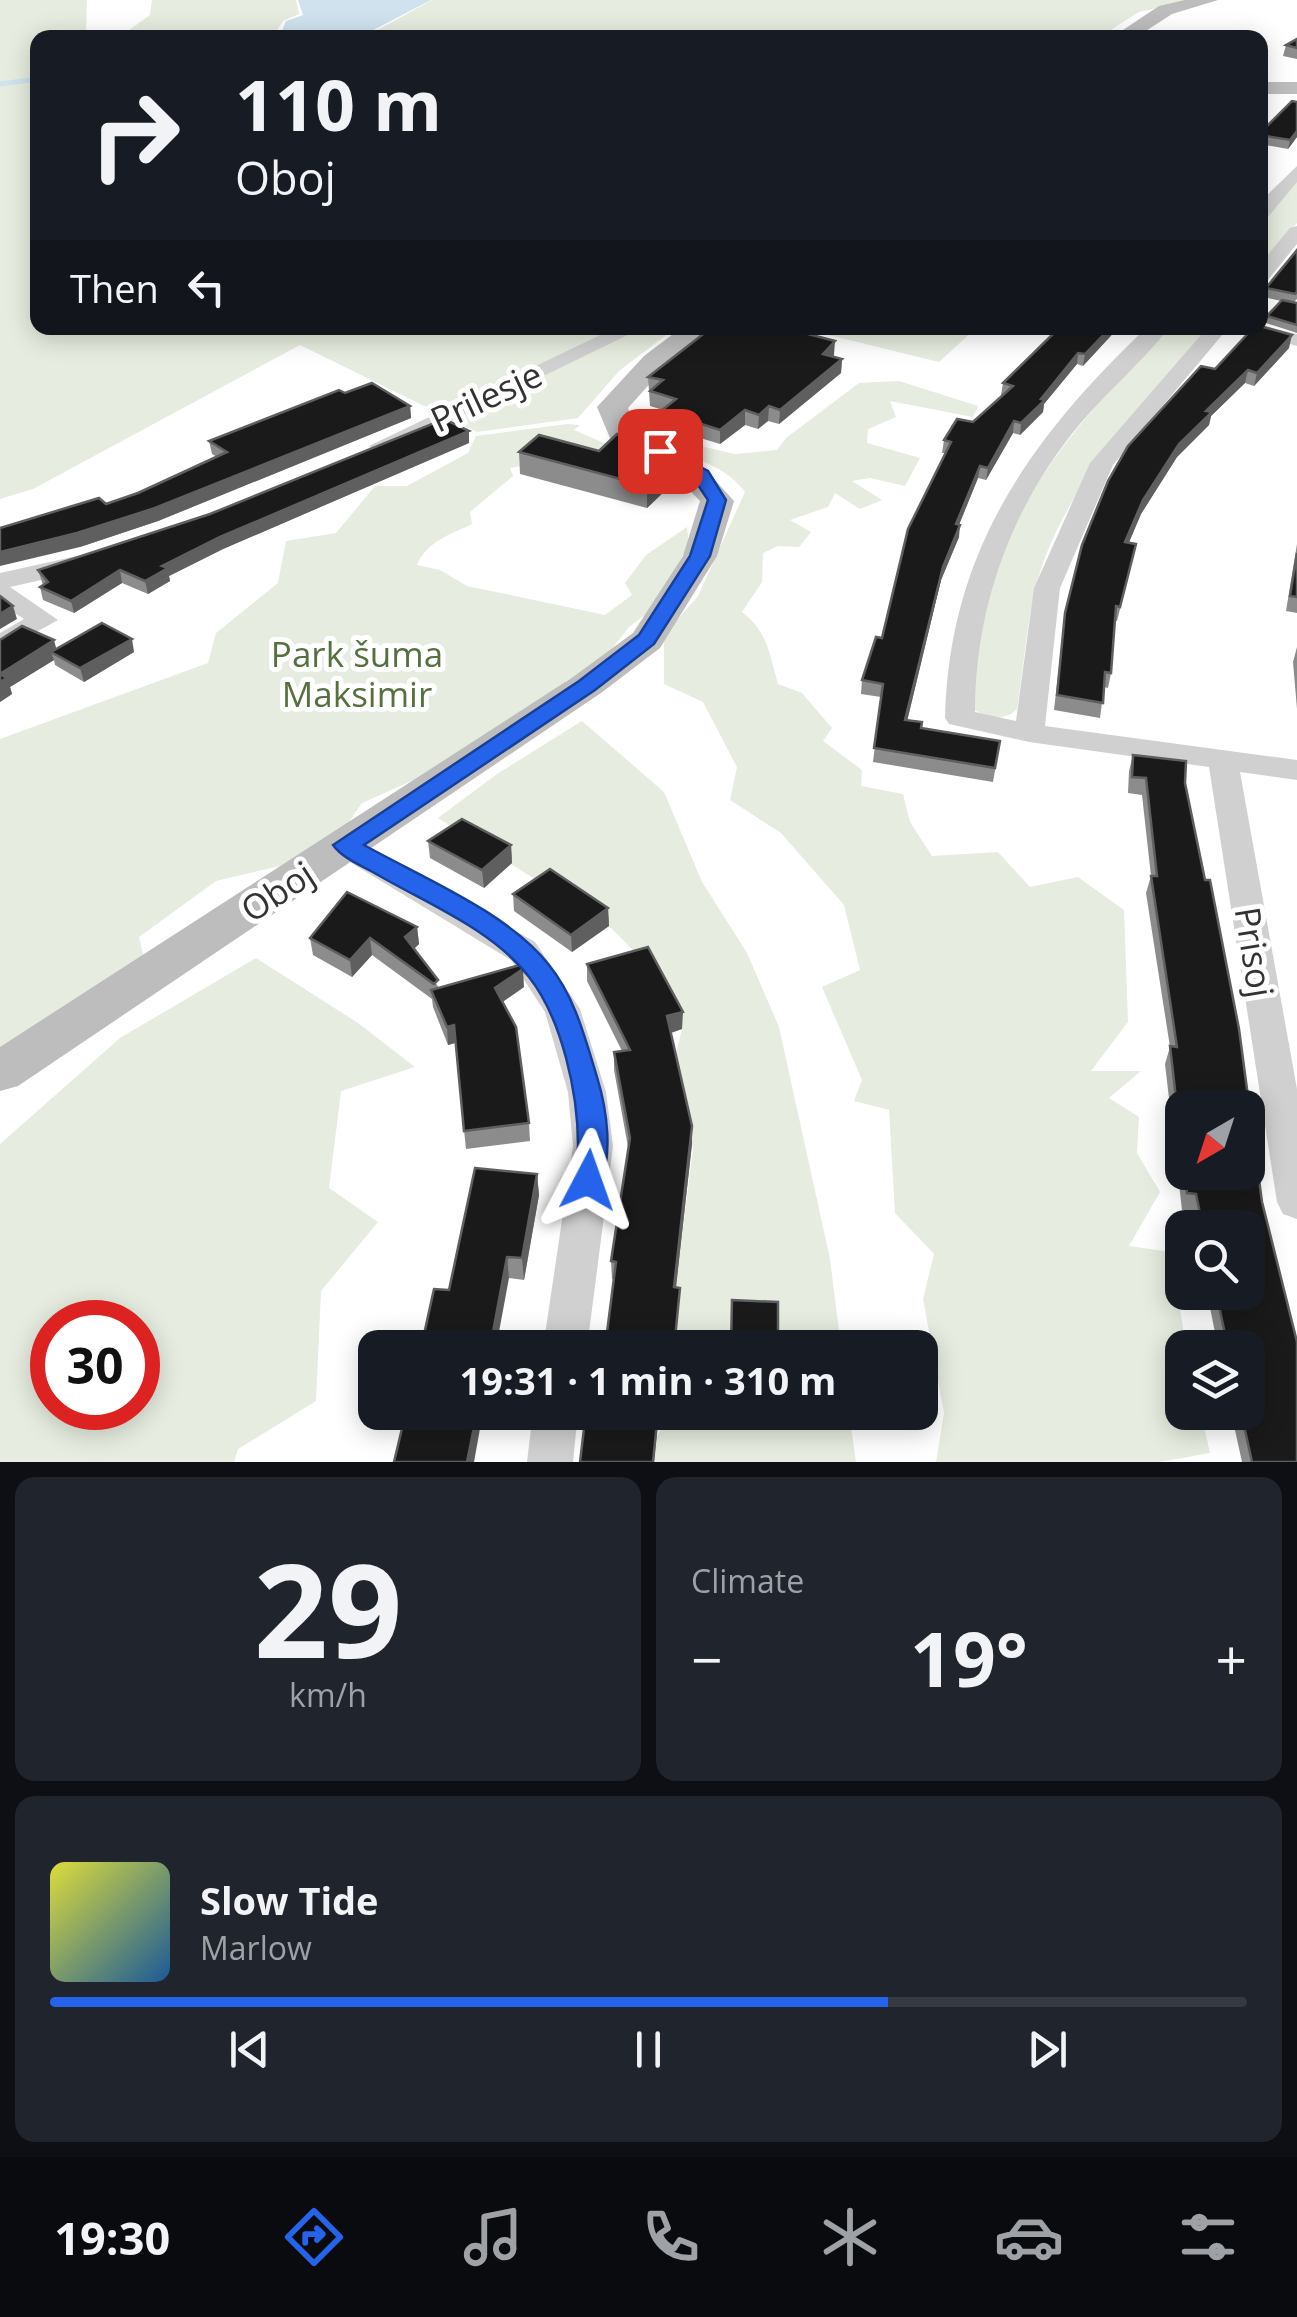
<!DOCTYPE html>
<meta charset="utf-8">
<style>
body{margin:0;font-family:"Open Sans",sans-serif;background:#20242c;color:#f1f3f6;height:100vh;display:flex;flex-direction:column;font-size:38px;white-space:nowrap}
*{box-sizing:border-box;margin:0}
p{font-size:32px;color:#9ea1a6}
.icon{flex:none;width:55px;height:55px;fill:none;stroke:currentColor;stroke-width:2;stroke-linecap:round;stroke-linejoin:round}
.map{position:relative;height:1462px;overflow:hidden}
.details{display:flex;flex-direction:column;gap:15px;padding:15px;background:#0d0f14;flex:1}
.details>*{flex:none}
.hud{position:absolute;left:30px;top:30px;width:1238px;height:305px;border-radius:20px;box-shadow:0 5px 25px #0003;background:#171b24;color:#f1f3f6;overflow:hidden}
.needle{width:65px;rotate:219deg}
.buttons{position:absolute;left:1165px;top:1090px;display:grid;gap:20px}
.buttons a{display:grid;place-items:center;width:100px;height:100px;border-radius:20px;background:#171b24;box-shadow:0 5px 25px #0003;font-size:50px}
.speed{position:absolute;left:30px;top:1300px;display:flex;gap:20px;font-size:50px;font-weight:700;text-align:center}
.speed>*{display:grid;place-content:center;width:130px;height:130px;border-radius:50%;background:#171b24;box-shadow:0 5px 25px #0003;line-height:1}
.speed .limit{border:15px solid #d22;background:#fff;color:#111}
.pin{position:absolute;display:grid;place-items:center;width:85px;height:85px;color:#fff;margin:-42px;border-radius:20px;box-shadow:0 5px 15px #0006}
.me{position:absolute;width:110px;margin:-55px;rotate:4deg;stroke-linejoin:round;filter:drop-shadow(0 0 8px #0008)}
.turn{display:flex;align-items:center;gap:35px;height:210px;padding:0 40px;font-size:45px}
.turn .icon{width:130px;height:130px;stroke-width:2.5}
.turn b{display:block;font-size:70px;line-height:85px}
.then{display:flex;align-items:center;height:95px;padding:0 40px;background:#0003;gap:20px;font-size:38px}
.big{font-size:75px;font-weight:700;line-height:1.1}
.details .tile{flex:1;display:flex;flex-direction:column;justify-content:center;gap:15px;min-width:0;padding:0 35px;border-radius:20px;background:#20242c}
.details .dial{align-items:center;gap:0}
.dial b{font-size:130px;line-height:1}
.song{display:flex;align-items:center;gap:30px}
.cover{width:120px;height:120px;border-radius:15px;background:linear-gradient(135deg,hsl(60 70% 55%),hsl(210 70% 35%))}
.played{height:10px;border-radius:5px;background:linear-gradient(90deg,#2563eb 70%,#363941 70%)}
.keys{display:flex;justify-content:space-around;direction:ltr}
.heat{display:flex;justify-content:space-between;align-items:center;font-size:55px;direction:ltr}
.details .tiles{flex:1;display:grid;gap:15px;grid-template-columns:1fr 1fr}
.tile:last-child{grid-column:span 2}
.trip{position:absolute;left:358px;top:1330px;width:580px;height:100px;border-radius:20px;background:#171b24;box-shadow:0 5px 25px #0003;font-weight:700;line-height:100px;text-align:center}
.menu{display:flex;height:160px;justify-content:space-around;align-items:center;background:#090b0e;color:#9ea1a6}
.menu .icon{width:70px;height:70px}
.menu .on{color:#2563eb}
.menu b{font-size:45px;color:#f1f3f6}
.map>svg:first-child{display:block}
.green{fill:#e6ecdf;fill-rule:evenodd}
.water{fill:#cfe2ee}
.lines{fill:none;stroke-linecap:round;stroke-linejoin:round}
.stream{stroke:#cfe2ee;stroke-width:5}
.street{fill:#d0d0d0;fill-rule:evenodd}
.secondary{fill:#bdbdbd;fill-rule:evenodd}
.wall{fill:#8c8c8c;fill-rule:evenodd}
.shaded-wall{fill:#5f5f5f}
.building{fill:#1a1a1a;stroke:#5f5f5f;stroke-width:2.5}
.route{fill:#2563eb;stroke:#184099;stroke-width:2.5}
.labels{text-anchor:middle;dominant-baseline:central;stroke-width:10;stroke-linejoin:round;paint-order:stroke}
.street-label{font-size:35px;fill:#333;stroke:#fff}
.park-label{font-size:35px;fill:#56703f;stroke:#fff}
</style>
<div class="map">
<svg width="1297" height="1462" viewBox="0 0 1297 1462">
<rect width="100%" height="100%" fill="#fff"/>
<g class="green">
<path d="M0 0H87L86 32 122 35 150 15 152 0H296L299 14 283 21 276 32 257 37 38 38V328L674 329 619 371 578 418 477 432 300 345 33 489 0 499Z"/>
<path d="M432 0H1193L1139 12 1098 38H363Z"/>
<path d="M1297 181V223L1260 267V223Z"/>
<path d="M800 328H976L939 362Z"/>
<path d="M1165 328 1206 331C1141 411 1058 490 1034 594 1026 632 1023 671 1017 709 1003 723 983 717 969 706 976 667 978 623 990 585 1021 481 1095 407 1165 328Z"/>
<path d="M899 381 978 406 973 417 890 401 896 417 868 429 867 443 920 458 905 486 870 478 852 481 882 500 860 509 835 493 828 507 790 520 811 532 799 547 778 546 763 553 762 582 742 612C767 630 770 656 778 684L802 693 832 728 823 741 862 770 861 786 903 794 910 822 932 856 998 852 1030 887 1078 877 1124 910 1128 1022 1091 1071H1141L1109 1098 1139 1117 1137 1153 1160 1192 1129 1246 1171 1252 1186 1347 1182 1348V1412L1201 1413 1210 1453 1159 1462H936L944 1413 923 1299 934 1254 895 1213 889 1110 854 1101 862 1080 822 987 860 970 844 905 781 833 730 800 737 767 703 702 664 684V635L698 596 745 492C719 458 688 463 657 436L735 454 777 450 786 438 859 383Z"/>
<path d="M567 424 580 425 574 430 625 452 534 455 519 460 520 466 510 468 513 476 470 512 472 524C451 534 426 542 417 565L440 570 467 586 605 615 632 595 625 583 646 555 687 527 689 545 651 610 629 627 600 664 567 680 553 699 492 745 362 803 341 833 297 862 216 881 139 937 146 967 0 1065V739L208 663 216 633 278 583 286 541 336 533 375 486H407L468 453 476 436Z"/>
<path d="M582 721 664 792 702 882 747 953 779 1027 830 1259 841 1347H675L676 1285 693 1149 674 1062 682 1029 648 965 609 926 438 818 497 774Z"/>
<path d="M256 958 358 1023 415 1067 341 1091 329 1188 378 1222 321 1291 316 1401 238 1449 234 1462H0V1144L120 1038ZM52 1322H138V1408H52Z"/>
<path d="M669 1412 849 1413 856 1462H654L657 1437Z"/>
</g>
<path class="water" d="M298 0H431L360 37H262L281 33 286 21 303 15Z"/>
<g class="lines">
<path class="stream" d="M0 84 38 79"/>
<g class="street">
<path d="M1297 166V182L1267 218 1260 220V202Z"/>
<path d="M1297 226V244L1267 281 1260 283V264L1290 228Z"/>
<path d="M1260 325 1297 334V346L1232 328Z"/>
<path d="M615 328H642L389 451 381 453 369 446Z"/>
<path d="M1146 328H1169C1142 362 1108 391 1080 424 1012 505 975 606 975 712L1016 721 1034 588 1090 463 1207 328H1228L1113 465 1060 588 1045 726 1297 760V780L1240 772 1297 1089V1219L1283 1214 1277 1202 1209 767 1029 742 949 724 945 718C949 551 1030 439 1146 328Z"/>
<path d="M77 556 86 558 90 564 86 570 10 587 58 620 0 652V633L24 619 0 604V573Z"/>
<path d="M346 834 535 942 580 1009 606 1092 613 1146 587 1348H543L573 1146 568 1092 545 1012 511 960 335 853 330 845 335 837Z"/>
<path d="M533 1412H578L573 1462H527Z"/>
</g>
<g class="secondary">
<path d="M1185 0H1218L1172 14 1135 38H1111L1159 6Z"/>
<rect x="1260" y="82" width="37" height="12"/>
<path d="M681 328H712L664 368 628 408 635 426 696 459 734 501 717 556 660 648 601 693 18 1086 0 1091V1047L573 677 633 633 683 556 700 501 673 473 610 438 597 407 644 356Z"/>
</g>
</g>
<g class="wall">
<path d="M1297 39V59L1283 56 1286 45Z"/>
<path d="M1297 102V137L1288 149 1260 144V133Z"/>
<path d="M1297 250V299L1294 302 1297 303V333L1266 323 1267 316 1281 301 1264 297 1266 288Z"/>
<path d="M1118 328 1083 366 1077 364 1044 404 1043 412 1020 435 1013 433 986 480 978 478 959 525V537L941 580 907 721 921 728 1000 741 993 782 873 762 881 697 861 694 862 680 882 638 946 453H942L944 440 973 422 1003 395H1001L1003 383Z"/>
<path d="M1289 348 1254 386 1245 383 1211 416 1209 425 1177 457 1141 514 1128 543 1133 558 1117 621H1115L1111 673 1108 688 1104 687 1100 718 1054 710 1065 613 1215 369Z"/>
<path d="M834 355 833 357 842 359 841 373 779 424 768 421 758 429 745 425 720 444 661 426V411L663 410 650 406 648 377Z"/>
<path d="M345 393 410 406 411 418 158 521 80 547 106 504 138 493 217 457 212 454 209 441Z"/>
<path d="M469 443 223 549 169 576 170 581 148 594 122 583 74 613 43 600 40 587 43 585 38 570Z"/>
<path d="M663 449V460L671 462V485L647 508 520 474 519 452Z"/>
<path d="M1297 544V613L1286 611Z"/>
<path d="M0 640 56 649 134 652 84 682 55 665 54 660 10 687 12 694 0 702Z"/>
<path d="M1297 647V709L1293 662Z"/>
<path d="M1133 755 1185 783 1297 1462H1242L1231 1412H1248V1348H1218L1207 1292H1248V1228H1194L1191 1211 1182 1210 1165 1064 1170 1047 1146 893 1151 876 1142 795 1128 793 1129 771ZM1182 1108 1248 1172H1182Z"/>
<path d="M428 841 511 845 512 863 484 888 430 858Z"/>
<path d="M513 894 608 908 609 926 572 952 514 911Z"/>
<path d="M417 927 419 944 414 949 439 988 524 987 502 1002 529 1123 530 1141 466 1149 455 1043 448 1045 433 1007 432 999 372 955 352 977 313 955 310 938Z"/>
<path d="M587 964 682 1029 671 1033 692 1126V1144L676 1287 679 1305 612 1279 611 1261 628 1147 614 1070V1052L622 1051 587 981Z"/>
<path d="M537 1174 539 1195 524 1280 509 1278 449 1290Z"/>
</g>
<g class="shaded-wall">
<path d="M1297 131V137L1288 149 1290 140Z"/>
<path d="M1110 328H1118L1083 366 1085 354Z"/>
<path d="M1292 335 1289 348 1254 386 1257 373Z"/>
<path d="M835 341 834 355 822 368 823 354Z"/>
<path d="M1078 353 1077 364 1044 404 1043 412 1020 435 1021 423Z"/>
<path d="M842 359 841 373 779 424 780 410Z"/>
<path d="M1248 370 1245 383 1211 416 1209 425 1177 457 1141 514 1123 557 1125 542 1143 500 1179 444 1206 411Z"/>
<path d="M410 406 411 418 158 521 80 547 0 566V552Z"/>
<path d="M769 406 768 421 758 429 759 415Z"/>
<path d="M745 410V425L720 444V430Z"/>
<path d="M1014 421 1013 433 986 480 988 468Z"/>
<path d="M469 431V443L223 549 169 576 170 581 148 594 145 581 162 566 220 537Z"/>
<path d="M663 449V470L671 462V485L647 508V486L654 458Z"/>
<path d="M980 466 978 478 954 537 956 524Z"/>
<path d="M960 525 959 537 941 580 904 734 905 720 943 567Z"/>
<path d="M120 570 122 583 74 613 71 601Z"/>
<path d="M13 606 17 619 0 629V614Z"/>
<path d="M132 639 134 652 84 682 80 668Z"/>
<path d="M54 640 58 655 51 652 54 660 10 687 12 694 0 702V674Z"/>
<path d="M511 845 512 863 484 888 482 870Z"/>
<path d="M608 908 609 926 572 952 571 935Z"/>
<path d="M417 927 419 944 407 955 405 937Z"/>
<path d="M370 938 372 955 352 977 350 960Z"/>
<path d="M523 969 524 987 497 1006 495 988Z"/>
<path d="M683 1012 682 1029 667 1034V1016Z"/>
<path d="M454 1025 455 1043 448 1045 447 1027Z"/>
<path d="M692 1126V1144L674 1305V1287Z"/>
<path d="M537 1174 539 1195 524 1280 522 1258Z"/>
<path d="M507 1257 509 1278 496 1348H490Z"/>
<path d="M477 1412H483L474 1462H467Z"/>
<path d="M658 1412H659L654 1462H653Z"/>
</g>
<g class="building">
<path d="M1297 39V48L1286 45Z"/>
<path d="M1292 101 1297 102V131L1290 140 1260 135V133Z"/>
<path d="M1297 250V292L1295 294 1266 288Z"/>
<path d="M1282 300 1297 303V325L1267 316Z"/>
<path d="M1260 326 1292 335 1257 373 1248 370 1206 411 1212 412 1179 444 1143 500 1125 542 1136 544 1120 607 1116 606 1111 673 1105 672 1103 703 1057 695 1065 613 1082 545 1108 481 1128 446 1201 366 1215 369 1253 328Z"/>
<path d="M711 328H785L835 341 823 354 842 359 780 410 769 406 759 415 745 410 720 430 661 411 676 399 650 391 663 380 648 377Z"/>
<path d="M1059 328H1110L1085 354 1078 353 1041 399 1045 400 1021 423 1014 421 988 468 980 466 956 524 960 525 943 567 905 720 922 722 921 728 1000 741 995 768 874 748 883 684 862 680 876 637 882 638 908 529 951 442 944 440 957 419 973 422 1013 386 1003 383Z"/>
<path d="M372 383 410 406 155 508 77 533 0 552V528L99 498 106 504 138 493 227 452 209 441 339 390 345 393Z"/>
<path d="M444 419 469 431 220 537 162 566 168 568 145 581 120 570 71 601 40 587 48 582 38 570 210 514Z"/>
<path d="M617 434 651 443 663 449 654 458 671 462 647 486 519 452 539 435 599 451Z"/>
<path d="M1297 553V597L1290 596Z"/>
<path d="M0 596 13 606 0 614Z"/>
<path d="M102 623 132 639 80 668 51 652Z"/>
<path d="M22 626 54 640 0 674 7 678 0 682V640Z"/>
<path d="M1133 755 1186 761 1185 783 1205 880H1210L1239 1029 1262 1202 1297 1342V1462H1252L1241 1412H1248V1348H1228L1216 1292H1248V1228H1203L1196 1194 1187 1193 1185 1172H1248V1108H1182V1151L1170 1046 1177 1047 1151 876H1157L1146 778 1132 777Z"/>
<path d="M462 819 511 845 482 870 428 841Z"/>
<path d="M550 869 608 908 571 935 513 894Z"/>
<path d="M347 892 417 927 405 937 438 980 434 984 370 938 350 960 310 938Z"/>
<path d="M648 947 683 1012 667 1016 692 1126 674 1287 680 1288 674 1348H605L616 1262 611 1261 630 1138 614 1052 630 1050 587 964Z"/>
<path d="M520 965 523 969 495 988 516 1027 529 1123 464 1131 454 1025 447 1027 431 990Z"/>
<path d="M475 1168 537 1174 522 1258 507 1257 490 1348H421L434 1289 449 1290Z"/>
<path d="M732 1300 778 1302V1348L731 1346Z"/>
<path d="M406 1412H477L467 1462H394Z"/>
<path d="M586 1412H658L653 1462H580Z"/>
</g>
<path class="route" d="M660 446 708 471 726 500 710 556 654 644 595 690 364 845C421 877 509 913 549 965 575 997 585 1038 597 1077 607 1109 614 1158 598 1189L588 1193 577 1189C570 1175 578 1160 578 1145 578 1093 562 1019 529 977 493 930 428 904 378 875 363 866 343 859 333 845L579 681 639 635 690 556 708 500 694 479 653 455 651 451Z"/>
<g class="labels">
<g class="street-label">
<text transform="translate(486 396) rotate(-25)">Prilesje</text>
<text transform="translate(277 891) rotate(-33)">Oboj</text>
<text transform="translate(1255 952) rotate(81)">Prisoj</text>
</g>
<g class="park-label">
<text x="357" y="653">Park šuma<tspan x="357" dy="40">Maksimir</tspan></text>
</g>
</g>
</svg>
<div class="buttons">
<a><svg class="needle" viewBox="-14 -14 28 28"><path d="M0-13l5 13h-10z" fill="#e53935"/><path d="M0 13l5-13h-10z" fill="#9ea1a6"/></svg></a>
<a><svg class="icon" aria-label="search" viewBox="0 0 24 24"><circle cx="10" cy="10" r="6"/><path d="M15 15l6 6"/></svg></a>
<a><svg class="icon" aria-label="layers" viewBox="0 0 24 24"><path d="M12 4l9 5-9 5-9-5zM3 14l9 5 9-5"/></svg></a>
</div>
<div class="speed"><div class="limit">30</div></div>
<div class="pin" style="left:660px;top:451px;background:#d93025"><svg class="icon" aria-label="arrive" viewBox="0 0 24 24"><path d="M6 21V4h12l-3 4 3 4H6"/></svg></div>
<svg class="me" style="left:588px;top:1180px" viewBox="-20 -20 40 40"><path d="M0-17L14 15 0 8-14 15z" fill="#2563eb" stroke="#fff" stroke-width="4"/></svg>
<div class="trip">19:31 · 1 min · 310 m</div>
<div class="hud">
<div class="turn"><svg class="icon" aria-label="right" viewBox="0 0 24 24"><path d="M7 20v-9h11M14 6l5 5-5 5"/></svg><div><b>110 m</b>Oboj</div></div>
<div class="then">Then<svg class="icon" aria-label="left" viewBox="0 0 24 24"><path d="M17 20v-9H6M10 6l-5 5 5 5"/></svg></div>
</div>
</div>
<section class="details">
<div class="tiles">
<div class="tile dial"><b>29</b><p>km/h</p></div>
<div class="tile"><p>Climate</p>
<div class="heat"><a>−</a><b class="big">19°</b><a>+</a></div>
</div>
<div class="tile">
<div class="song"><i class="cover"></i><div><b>Slow Tide</b><p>Marlow</p></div></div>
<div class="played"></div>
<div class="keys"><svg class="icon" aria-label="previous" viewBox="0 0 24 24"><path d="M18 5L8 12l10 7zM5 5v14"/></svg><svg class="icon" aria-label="pause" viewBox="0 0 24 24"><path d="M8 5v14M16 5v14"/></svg><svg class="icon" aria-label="next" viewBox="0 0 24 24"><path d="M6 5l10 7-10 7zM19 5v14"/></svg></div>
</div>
</div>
</section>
<nav class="menu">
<b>19:30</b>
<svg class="icon on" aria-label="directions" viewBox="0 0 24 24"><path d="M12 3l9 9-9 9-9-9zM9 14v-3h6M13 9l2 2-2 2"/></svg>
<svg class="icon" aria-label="music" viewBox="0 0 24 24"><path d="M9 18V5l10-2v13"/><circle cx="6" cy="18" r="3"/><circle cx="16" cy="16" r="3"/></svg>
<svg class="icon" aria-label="phone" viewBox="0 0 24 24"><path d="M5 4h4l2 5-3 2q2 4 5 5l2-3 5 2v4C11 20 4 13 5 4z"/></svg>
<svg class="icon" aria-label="climate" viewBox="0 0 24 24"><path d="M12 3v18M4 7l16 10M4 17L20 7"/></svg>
<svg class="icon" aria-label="car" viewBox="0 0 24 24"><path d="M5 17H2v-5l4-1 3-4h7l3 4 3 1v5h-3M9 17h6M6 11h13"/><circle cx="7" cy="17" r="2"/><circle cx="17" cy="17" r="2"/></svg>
<svg class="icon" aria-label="filters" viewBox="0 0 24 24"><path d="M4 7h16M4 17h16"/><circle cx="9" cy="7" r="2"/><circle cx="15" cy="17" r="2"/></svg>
</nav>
